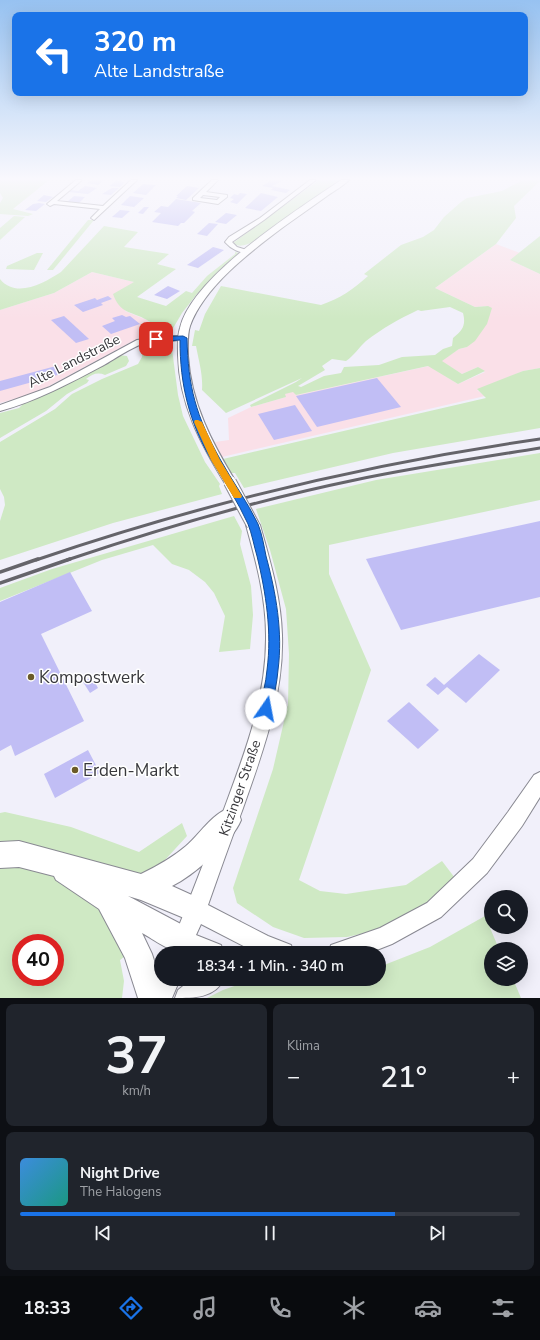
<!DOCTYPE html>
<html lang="de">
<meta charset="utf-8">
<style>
body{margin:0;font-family:"Nunito Sans",sans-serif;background:#20242c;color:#f1f3f6;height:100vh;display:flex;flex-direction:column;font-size:15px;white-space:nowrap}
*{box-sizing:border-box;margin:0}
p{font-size:13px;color:#9ea1a6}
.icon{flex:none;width:22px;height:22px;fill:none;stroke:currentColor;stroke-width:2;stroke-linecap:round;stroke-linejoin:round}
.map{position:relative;height:998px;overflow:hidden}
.drawer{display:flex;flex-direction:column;gap:6px;padding:6px;background:#0d0f14;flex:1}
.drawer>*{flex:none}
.hud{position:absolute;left:12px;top:12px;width:516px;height:84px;border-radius:8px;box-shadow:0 4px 16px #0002;background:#1a73e8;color:#fff;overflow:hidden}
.controls{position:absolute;left:484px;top:890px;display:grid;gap:8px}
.controls a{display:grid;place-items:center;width:44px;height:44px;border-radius:50%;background:#171b24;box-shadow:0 4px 16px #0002;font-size:20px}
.speed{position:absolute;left:12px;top:934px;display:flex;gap:8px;font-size:20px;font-weight:700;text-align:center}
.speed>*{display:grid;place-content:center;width:52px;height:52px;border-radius:50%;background:#171b24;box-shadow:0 4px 16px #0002;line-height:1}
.speed .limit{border:6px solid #d22;background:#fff;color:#111}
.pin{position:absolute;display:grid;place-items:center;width:34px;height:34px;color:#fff;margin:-17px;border-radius:8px;box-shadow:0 2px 6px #0006}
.me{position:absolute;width:44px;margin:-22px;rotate:12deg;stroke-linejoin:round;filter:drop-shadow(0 0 3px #0008)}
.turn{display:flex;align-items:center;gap:14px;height:84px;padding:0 16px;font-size:18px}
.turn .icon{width:52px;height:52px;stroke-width:2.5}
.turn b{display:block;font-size:28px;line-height:34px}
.big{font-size:30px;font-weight:600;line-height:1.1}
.drawer .card{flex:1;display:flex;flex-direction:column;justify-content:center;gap:6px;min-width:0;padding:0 14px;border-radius:8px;background:#20242c}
.drawer .dial{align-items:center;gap:0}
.dial b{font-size:52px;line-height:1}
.song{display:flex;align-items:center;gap:12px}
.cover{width:48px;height:48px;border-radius:6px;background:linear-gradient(135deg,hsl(210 70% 55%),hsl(170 70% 35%))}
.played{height:4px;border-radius:2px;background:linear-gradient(90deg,#1a73e8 75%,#363941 75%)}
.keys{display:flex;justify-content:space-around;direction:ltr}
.heat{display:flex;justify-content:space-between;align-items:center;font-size:22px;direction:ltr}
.drawer .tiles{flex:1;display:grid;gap:6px;grid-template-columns:1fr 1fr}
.card:last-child{grid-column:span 2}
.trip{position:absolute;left:154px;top:946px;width:232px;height:40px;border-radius:20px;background:#171b24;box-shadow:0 4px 16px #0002;font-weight:600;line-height:40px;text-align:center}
.tabs{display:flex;height:64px;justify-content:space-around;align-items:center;background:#090b0e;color:#9ea1a6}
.tabs .icon{width:28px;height:28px}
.tabs .current{color:#1a73e8}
.tabs b{font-size:18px;color:#f1f3f6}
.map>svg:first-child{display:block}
.industrial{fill:#fae0e8}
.green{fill:#cfe9c4;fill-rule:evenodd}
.building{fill:#c1bef5}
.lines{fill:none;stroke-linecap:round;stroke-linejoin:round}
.minor-casing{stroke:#898992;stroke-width:2}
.tertiary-casing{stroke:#898992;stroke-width:2}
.trunk-casing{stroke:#898992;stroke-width:2}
.minor{fill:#fff;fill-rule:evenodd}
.tertiary{fill:#fff;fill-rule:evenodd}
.trunk{fill:#fff;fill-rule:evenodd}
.rail-far1{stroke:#65646a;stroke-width:3}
.rail{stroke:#65646a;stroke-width:3.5}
.tertiary-bridge-casing{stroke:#898992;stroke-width:14;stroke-linecap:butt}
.tertiary-bridge{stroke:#fff;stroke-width:12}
.route{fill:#1a73e8;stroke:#114b97}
.slow{fill:#f59e0b}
.poi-dot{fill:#6b5a28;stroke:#fff;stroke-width:1.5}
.labels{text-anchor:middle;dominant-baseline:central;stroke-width:3;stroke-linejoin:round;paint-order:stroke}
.street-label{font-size:14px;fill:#38383c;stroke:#fff}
.near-poi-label{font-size:17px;fill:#38383c;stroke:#fff;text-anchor:start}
</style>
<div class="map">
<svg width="540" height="998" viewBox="0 0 540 998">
<rect width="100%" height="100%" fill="#f1f0fa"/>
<g class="industrial">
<path d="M496 244 520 253 510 260 540 274V368L523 371 477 390 485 396 222 457 215 442 229 440 228 418 251 407 286 397 284 394 294 391 296 395 429 366 458 384 485 372 478 367 462 374 441 361 459 349 467 347 488 306 475 307 435 288Z"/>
<path d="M92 272 134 282 125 311 147 320 165 334 133 341 47 387 25 396 0 403V310L54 293Z"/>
</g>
<g class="green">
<path d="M0 180H49L13 209 33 214 28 216 0 214V203L3 198 0 193Z"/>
<path d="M319 180H339L253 242C246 245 239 248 233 243Z"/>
<path d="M523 180H540V181L514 206 516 218 496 244 435 288 475 307 488 306 492 308 487 324 475 341 467 347 459 349 442 361 462 374 478 367 485 371 458 384 428 366 296 395 293 392 285 394 286 397 251 407 250 405 296 382 302 378 226 413 202 390C203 375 199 362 196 346H192L195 330 199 331 205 314 221 286 321 305C341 298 352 290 368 276L364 274 401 245 423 237 434 230 444 217 461 202 467 198 502 191ZM450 307 463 313C466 325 463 330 453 338L452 346 443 349 435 355 402 357 379 365 344 367 341 373 324 376 301 387 298 386 325 370 322 366 332 359 346 361C354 356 359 347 366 341 383 328 399 319 418 310L421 311Z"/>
<path d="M14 216 25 217 0 240V228Z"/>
<path d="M88 220H94L53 270H47Z"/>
<path d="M104 226 138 232 124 247 169 254 157 264 176 269 137 297 166 306 186 291 192 293 207 276 235 254V252L239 253 197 294 182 313 172 330 165 334C160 330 154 324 147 320 131 311 120 314 113 294L134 282 92 272 54 293 0 310V279C16 299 44 283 61 272Z"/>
<path d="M540 236V274L510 260Z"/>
<path d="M37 253H43L34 270 6 269 7 266Z"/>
<path d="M162 343 168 344 172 349 178 395 183 416 205 462 220 484 219 486 222 494 113 523 0 560V521L5 505 4 497 0 489V442L55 409 72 394 102 379 138 364 142 357V351L148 344Z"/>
<path d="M119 355 127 356 129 361 126 366 105 375C98 372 92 374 86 379L89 380 87 383 67 394 46 411 0 438V413L19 408 26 401Z"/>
<path d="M540 368V428L393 453 244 488 235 473H231L223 459 486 398 477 389 523 371Z"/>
<path d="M540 453V500L329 545V574L371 670 299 880 320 891 346 894 406 885 442 861 458 882 425 905 383 929 347 937 304 938 273 927 237 903 233 888 273 769 288 704 289 654 286 609 270 550 256 509 376 480Z"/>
<path d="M234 516 242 531 240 544 251 586 253 615 250 649 219 652 225 616 214 593 205 582 189 570 172 564 153 545 102 560 0 601V588L52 569Z"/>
<path d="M5 812 71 827 139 852 182 823 187 836 164 861 165 866 140 875 60 852 23 844 0 845V813Z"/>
<path d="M0 863 21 864 50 873 73 888 108 917 129 953 120 960 124 981 122 998H0ZM21 943H55V977H21Z"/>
<path d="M485 916 499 949H491V979H513L521 998H207L223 990 243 983 326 979H379V967L430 947Z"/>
</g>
<g class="building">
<path d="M92 180H104L98 185 87 183Z"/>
<path d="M272 180H284L272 186 290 190 286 193 271 190 273 188 262 186Z"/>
<path d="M116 181 125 182 120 187 109 186Z"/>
<path d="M143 184 156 185 146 195 133 193Z"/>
<path d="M85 186 97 188 88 194 69 192 71 190 78 191Z"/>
<path d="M187 186 199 188 186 200 176 198 178 196H176Z"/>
<path d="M112 188H119L111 195 102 194Z"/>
<path d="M240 193 247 194 237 204 230 202 234 199 230 198 234 194 238 195Z"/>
<path d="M261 193 278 197 261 211 245 208Z"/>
<path d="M44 195 53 197 46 202 37 201Z"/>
<path d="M74 196 85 197 79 203 67 202Z"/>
<path d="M130 196 144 198 134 207 121 205Z"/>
<path d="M176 199 201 203 192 211 195 212 184 223H181L178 226 152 222 161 213 154 212 161 206 168 207Z"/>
<path d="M39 203 45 204 36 211 25 210 33 204Z"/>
<path d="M144 207H149L143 214 138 213Z"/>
<path d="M120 210 130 211 122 218 112 217Z"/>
<path d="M226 213 237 215 226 224 215 222Z"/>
<path d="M209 223 218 224 207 236 197 234Z"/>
<path d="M213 247 224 250 198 268 187 265Z"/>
<path d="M168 286 180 291 167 299 154 295Z"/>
<path d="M108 296 112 299 101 303 103 305 83 312 74 305 95 298 97 300Z"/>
<path d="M122 315 126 317 130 316 140 324 111 334 102 326 115 321 112 318Z"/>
<path d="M64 316 89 339 76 343 51 320Z"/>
<path d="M56 366 61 374 0 391V381Z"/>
<path d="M377 378 401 407 317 427 296 396Z"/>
<path d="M295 405 312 431 274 440 258 414Z"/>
<path d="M540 521V597L401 630 366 559Z"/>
<path d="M70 572 92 611 41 634 84 721 15 756 11 745 0 751V602Z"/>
<path d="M479 654 500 670 466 703 447 687 438 695 426 685 435 677 444 685Z"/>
<path d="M92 677 98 688 90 693 83 682Z"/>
<path d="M409 702 439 730 418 749 387 721Z"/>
<path d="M88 750 100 773 55 798 44 774Z"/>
</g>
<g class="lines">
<g class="minor-casing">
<g id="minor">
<path d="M76 180H82L57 201 103 206 131 180H137L94 220 91 218 100 209 54 204 50 206 47 204Z"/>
<path d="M212 180H218L206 192 227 195V197L218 204 193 200V198ZM203 195 220 197 217 200 200 198Z"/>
<path d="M310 180H316L264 220 232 242 237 247 250 251V253C241 254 231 249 225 242L229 237 260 218Z"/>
<path d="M165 336H183L187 338C182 342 152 341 142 344 129 349 116 358 104 365 70 383 37 401 0 411V405L50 387 137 340Z"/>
</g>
</g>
<g class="tertiary-casing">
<g id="tertiary">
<path d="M341 180H349C343 186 334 191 327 196 312 207 297 217 282 228 250 252 204 287 190 326 187 335 188 347 188 356 191 403 212 443 236 482L234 485 230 486 226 485C201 445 179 404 178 355 178 346 177 337 180 328 192 276 297 210 341 180Z"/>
<path d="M253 520 258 522 260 525C270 561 281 597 282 635 284 696 262 754 242 811 230 842 219 874 208 905L268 936 291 945 294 953H257L201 924 196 935 221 945 224 953H168C186 909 203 864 220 820 242 760 267 700 266 635 266 598 256 561 246 525L248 522Z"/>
<path d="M540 772V797L522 826 487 873 441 917 392 944 369 953H328L331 945 380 928 427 903 473 859 508 812 534 775Z"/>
<path d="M161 972V979H180L172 998H150Z"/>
<path d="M192 979H224C215 998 194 998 175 998L178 990Z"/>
</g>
</g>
<g class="trunk-casing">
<path id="trunk" d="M229 808 238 811 241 820C232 842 193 876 172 886L205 901 209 910 205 919 196 923 141 900 128 896 194 931 198 941 194 951C176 958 157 941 142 933L152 954 166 998H138L125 958 99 909 56 880 54 876 19 867 0 868V842L19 841 141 874C157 866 172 858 186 846 200 834 211 815 229 808Z"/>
</g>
<use href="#minor" class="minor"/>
<use href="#tertiary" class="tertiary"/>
<use href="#trunk" class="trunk"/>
<g class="rail-far1">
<path d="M36 560C200 504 368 464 540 439"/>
<path d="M67 560C162 528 258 500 355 480 417 467 478 458 540 448"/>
</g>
<g class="rail">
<path d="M0 572 38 559"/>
<path d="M0 583 70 559"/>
</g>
<g class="tertiary-bridge-casing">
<path id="tertiary-bridge" d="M230 482 253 525"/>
</g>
<use href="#tertiary-bridge" class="tertiary-bridge"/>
</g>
<linearGradient id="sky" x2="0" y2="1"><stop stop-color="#97c2f1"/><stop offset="0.56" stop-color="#f9f8fd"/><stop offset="1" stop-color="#f9f8fd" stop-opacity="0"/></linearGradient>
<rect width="540" height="319" fill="url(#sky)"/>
<path class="route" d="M183 336 187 338C188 387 196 416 220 459 232 481 247 501 258 524 262 534 264 546 266 556 276 593 283 632 278 670 277 683 274 696 271 709L270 713 266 714 261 713 260 709C262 696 266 683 267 670 272 632 266 593 257 556 254 546 252 534 248 524 238 502 225 482 212 461 189 422 180 385 180 340L156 342 152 339 156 337Z"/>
<path class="slow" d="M195 420H198L202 422 220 460 242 496 241 498H234L211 460 194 422Z"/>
<g class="poi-dot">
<circle cx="31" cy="677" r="4"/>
<circle cx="75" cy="770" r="4"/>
</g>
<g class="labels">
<g class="street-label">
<text transform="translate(74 361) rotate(-27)">Alte Landstraße</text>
<text transform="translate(240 788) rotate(-71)">Kitzinger Straße</text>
</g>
<g class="near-poi-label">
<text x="39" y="677">Kompostwerk</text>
<text x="83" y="770">Erden-Markt</text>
</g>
</g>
</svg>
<div class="controls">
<a><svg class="icon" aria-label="search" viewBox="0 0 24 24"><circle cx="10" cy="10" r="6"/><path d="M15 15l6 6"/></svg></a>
<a><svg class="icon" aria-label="layers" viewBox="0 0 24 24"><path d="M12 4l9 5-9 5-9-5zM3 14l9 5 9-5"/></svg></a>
</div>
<div class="speed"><div class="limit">40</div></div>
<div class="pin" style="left:156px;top:339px;background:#d93025"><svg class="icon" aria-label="arrive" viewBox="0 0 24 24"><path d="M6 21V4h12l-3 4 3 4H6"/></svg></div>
<svg class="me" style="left:266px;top:709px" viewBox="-20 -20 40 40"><circle r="19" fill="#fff"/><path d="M0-13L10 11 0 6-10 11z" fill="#1a73e8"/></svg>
<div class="trip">18:34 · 1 Min. · 340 m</div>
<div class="hud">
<div class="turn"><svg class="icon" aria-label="left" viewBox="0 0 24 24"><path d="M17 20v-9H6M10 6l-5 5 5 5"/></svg><div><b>320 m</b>Alte Landstraße</div></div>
</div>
</div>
<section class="drawer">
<div class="tiles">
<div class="card dial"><b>37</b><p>km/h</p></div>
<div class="card"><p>Klima</p>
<div class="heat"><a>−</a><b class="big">21°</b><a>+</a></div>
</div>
<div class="card">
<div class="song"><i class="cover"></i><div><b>Night Drive</b><p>The Halogens</p></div></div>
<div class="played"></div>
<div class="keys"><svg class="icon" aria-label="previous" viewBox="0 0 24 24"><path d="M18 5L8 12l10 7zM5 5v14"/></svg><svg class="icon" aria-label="pause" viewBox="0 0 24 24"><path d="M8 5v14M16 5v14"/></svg><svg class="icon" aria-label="next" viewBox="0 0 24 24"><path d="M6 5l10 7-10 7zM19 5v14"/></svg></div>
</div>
</div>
</section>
<nav class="tabs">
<b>18:33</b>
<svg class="icon current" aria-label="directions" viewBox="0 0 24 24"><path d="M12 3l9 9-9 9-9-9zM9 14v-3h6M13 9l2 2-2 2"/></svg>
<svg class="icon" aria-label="music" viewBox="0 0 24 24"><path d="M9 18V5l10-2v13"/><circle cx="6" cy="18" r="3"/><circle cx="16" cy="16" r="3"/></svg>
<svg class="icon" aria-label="phone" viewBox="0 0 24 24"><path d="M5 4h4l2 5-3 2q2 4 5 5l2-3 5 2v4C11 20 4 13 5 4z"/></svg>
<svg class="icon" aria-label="climate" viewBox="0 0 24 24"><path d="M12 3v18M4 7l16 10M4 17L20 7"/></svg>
<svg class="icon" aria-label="car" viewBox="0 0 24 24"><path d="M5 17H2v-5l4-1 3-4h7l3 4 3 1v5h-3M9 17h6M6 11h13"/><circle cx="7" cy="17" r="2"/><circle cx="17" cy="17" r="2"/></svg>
<svg class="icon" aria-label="filters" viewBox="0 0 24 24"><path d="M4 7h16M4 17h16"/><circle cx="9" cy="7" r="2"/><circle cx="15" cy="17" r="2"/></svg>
</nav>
